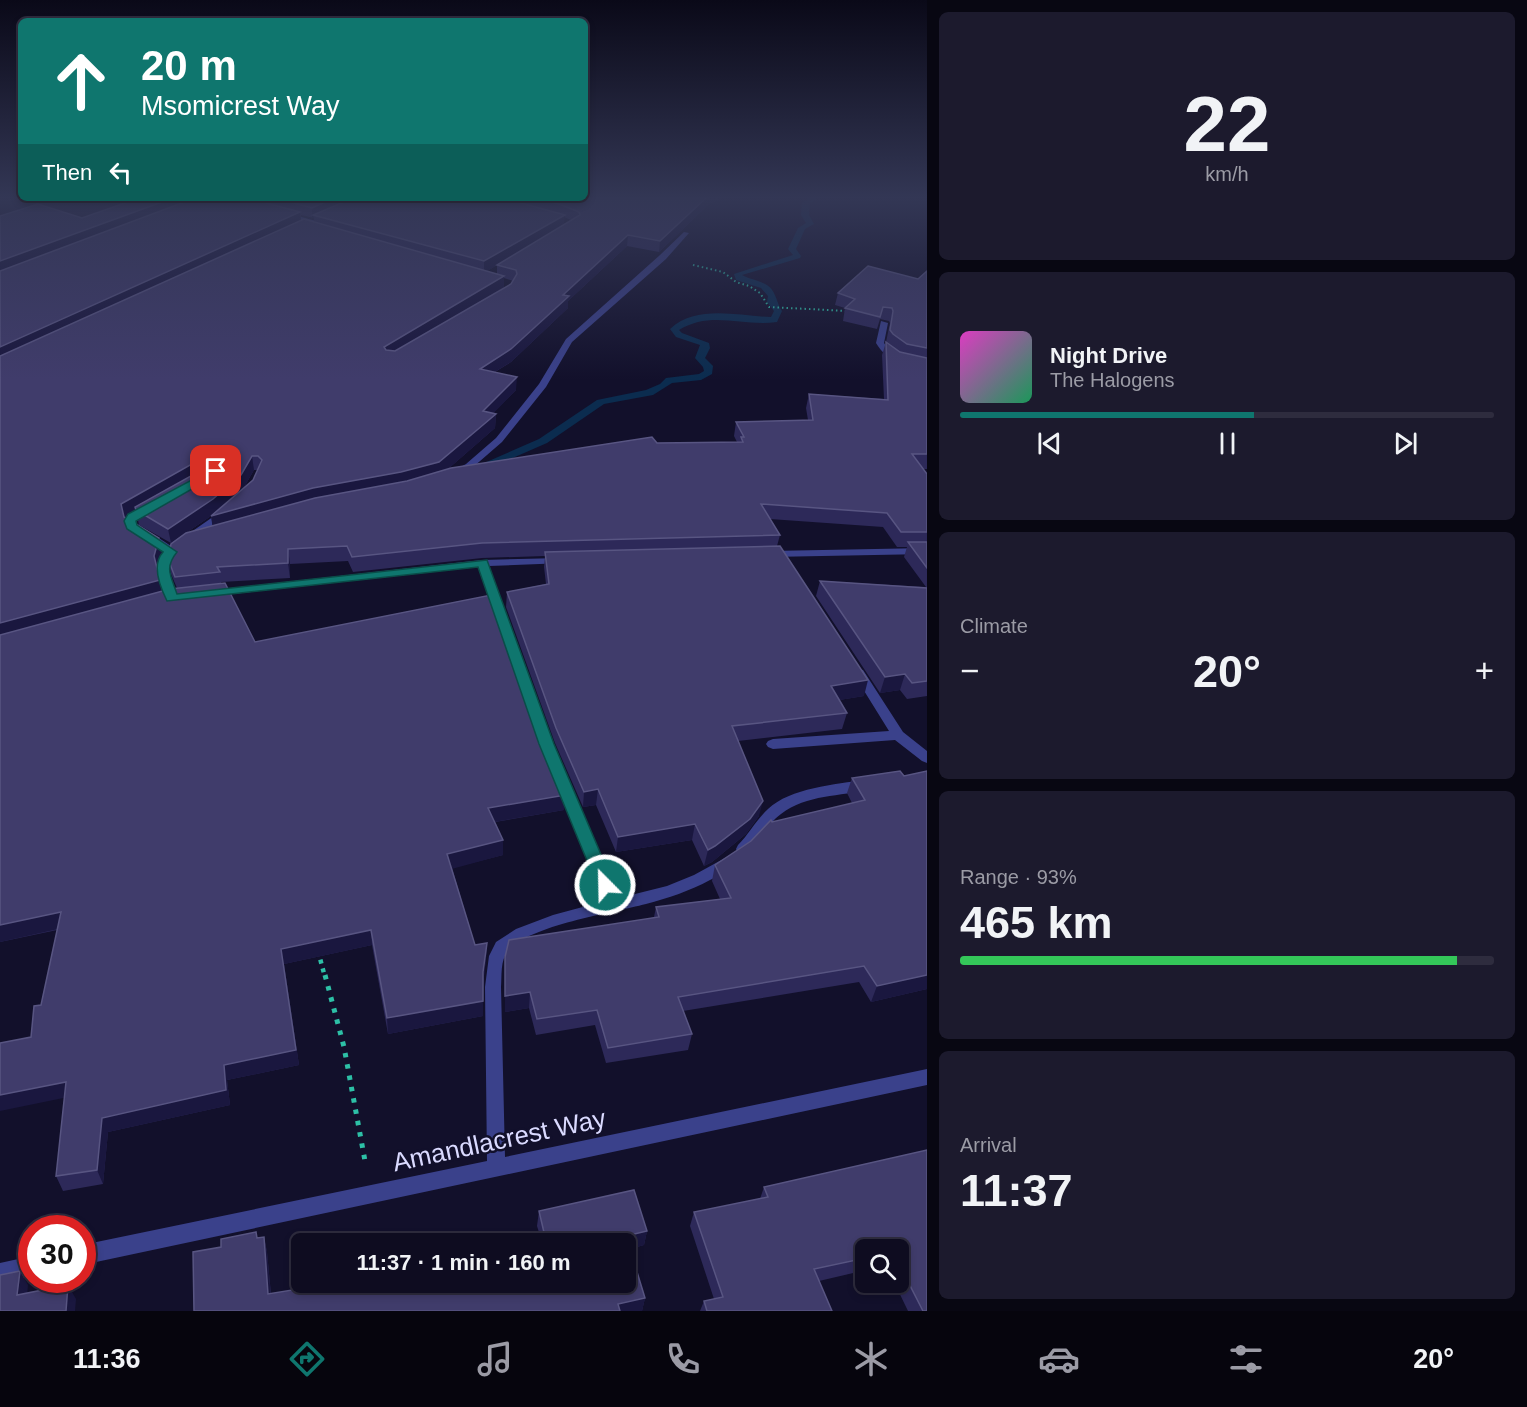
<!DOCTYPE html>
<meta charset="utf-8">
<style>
body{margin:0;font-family:Arial,sans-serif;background:#1c1a2d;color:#f1f3f6;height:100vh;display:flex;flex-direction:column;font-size:22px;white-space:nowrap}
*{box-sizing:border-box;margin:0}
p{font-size:20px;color:#9b9ba5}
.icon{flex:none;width:33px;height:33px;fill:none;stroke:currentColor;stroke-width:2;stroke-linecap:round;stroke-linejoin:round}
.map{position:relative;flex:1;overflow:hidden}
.panel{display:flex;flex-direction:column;gap:12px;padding:12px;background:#080712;width:600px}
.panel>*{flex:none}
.top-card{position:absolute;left:18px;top:18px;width:570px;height:183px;border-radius:9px;box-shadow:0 3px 9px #0003,0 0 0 2px #2e2c3e;background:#0f766e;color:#fff;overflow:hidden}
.controls{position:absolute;left:855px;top:1239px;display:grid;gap:12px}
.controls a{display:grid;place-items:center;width:54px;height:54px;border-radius:9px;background:#0e0c20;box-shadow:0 3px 9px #0003,0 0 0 2px #2e2c3e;font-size:30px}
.speed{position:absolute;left:18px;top:1215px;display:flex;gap:12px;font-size:30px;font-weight:700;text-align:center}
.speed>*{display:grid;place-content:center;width:78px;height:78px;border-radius:50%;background:#0e0c20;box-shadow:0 3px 9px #0003,0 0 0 2px #2e2c3e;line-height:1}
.speed .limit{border:9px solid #d22;background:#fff;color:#111}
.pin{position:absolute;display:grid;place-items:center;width:51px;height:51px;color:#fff;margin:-26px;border-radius:12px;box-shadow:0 3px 9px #0006}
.me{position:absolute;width:66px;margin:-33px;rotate:337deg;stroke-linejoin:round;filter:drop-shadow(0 0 4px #0008)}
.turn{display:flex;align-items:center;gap:21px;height:126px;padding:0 24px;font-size:27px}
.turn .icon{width:78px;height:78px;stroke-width:2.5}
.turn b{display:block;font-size:42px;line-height:51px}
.then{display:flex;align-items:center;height:57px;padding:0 24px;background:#0003;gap:12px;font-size:22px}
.big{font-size:45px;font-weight:700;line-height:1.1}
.panel .tile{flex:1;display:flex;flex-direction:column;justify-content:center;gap:9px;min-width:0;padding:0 21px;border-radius:9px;background:#1c1a2d}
.panel .dial{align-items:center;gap:0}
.dial b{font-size:78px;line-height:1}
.song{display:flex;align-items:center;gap:18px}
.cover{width:72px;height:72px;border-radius:9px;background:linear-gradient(135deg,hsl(310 70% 55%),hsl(150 70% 35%))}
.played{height:6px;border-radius:3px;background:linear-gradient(90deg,#0f766e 55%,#2e2c3e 55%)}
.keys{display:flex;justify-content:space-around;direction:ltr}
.heat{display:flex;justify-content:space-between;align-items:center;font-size:33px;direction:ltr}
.charge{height:9px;border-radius:4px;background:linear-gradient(90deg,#34c759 93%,#2e2c3e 0)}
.trip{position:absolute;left:291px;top:1233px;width:345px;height:60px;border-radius:9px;background:#0e0c20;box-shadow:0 3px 9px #0003,0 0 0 2px #2e2c3e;font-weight:700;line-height:60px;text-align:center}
.menu{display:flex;height:96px;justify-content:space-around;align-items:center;background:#06050d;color:#9b9ba5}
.menu .icon{width:42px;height:42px}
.menu .current{color:#0f766e}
.menu b{font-size:27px;color:#f1f3f6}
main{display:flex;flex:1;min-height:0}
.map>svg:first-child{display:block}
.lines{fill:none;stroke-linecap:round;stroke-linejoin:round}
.stream{fill:#0b2c4f;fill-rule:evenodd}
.path-far2{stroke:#2dc0a6;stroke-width:2;stroke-dasharray:1.5 3;stroke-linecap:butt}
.path-far1{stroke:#2dc0a6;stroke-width:4.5;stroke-dasharray:4 5;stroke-linecap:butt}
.path{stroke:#2dc0a6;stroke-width:5;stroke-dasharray:4.5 7;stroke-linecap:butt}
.lane{fill:#3a418b;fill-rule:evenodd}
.street{fill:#3a418b;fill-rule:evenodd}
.wall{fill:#2d2959;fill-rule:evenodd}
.shaded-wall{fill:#1a173f}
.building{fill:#403c6b;stroke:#585582;stroke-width:1.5}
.route{fill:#0f766e;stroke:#0a4d48;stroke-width:1.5}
.labels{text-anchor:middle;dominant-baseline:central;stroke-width:5;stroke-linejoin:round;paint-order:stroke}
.near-street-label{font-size:26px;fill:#dadaff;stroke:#12102b}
</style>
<main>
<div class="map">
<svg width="927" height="1311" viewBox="0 0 927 1311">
<rect width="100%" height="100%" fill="#12102b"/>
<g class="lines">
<path class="stream" d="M808 197H814L816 200 810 203 809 215 814 224 805 229 796 249 801 256 800 258 742 275C749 279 758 280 765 284 776 289 776 302 782 311L777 322C743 327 711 310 679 330L682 333 709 343 710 348 705 358 713 366 712 374 701 380 672 383 653 395 604 404 547 443 483 471H475V467L539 439 597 400 646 390 660 384 666 378 699 374 704 371 703 367 695 358 700 345 676 337 670 329C696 304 739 316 771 317L774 311 767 302 768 296 761 288 736 280 734 274 793 255 788 249 798 228 806 223 801 215 802 202 808 199Z"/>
<path class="path-far2" d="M693 265 723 272 736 282 749 286 760 293 769 307 847 311"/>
<path class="path-far1" d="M318 951 325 977"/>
<path class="path" d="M325 975 344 1047 365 1161"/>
<g class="lane">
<path d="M881 321 888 323 884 343C894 359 910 362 927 364V370C905 366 888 363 876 343Z"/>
<path d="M149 504 154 507 153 509 137 519 136 523 171 546 220 512H228L229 514 172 557 169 574 178 598 176 600H168L166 598C160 582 154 567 165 552L125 524 129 515Z"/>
</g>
<g class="street">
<path d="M287 213 316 221 317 222 314 224 285 216V214Z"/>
<path d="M684 232 689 233 666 259 572 342 546 387 502 442 472 468 459 475H453V471L466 464 496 438 539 384 566 339 660 255Z"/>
<path d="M927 548V554L770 557 765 554 770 551Z"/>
<path d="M561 558 565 559 566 561 565 563 489 566 553 744 619 898 667 886 694 875 725 858 730 860 732 864C728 872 718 876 710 880 690 891 668 898 646 904 612 913 530 925 508 951 500 960 502 976 501 987L505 1157 927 1069V1085L82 1265V1245L487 1161 485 987 489 956 496 942 516 929 553 915 605 901 539 744 478 567 214 596 208 593 214 590 482 560Z"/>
<path d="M859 669 863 670 903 732 927 751V763L922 761 895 740 773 749 768 747 766 744 768 741 773 739 889 731 853 673Z"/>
<path d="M865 780 870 781 872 785 870 789C840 797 807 794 781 814 767 824 760 841 748 853L743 855 738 853 736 849 738 845C749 834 756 820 768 809 790 788 836 784 865 780Z"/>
<path d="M32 1256V1276L0 1283V1263Z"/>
</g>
</g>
<g class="wall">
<path d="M585 197H723L709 204 659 252 627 246 568 301V308L511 362 495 372 516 390 493 413 496 414 495 428 448 469 657 443 737 442 734 436 736 422 808 420 806 408 809 394 884 399 882 355 886 342 890 323 889 321 880 319 877 329 843 321 845 308 835 305 838 293 918 279 927 271V469H923L927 474V696L907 699 900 690 880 693 816 596 820 581 926 587 904 557 907 547H897L883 527 770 519 780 535 777 546 864 696 839 700 847 713 842 729 738 741 759 816 746 834 712 862 704 866 692 840 616 852 596 805 583 807 555 743 506 607 507 592 546 584 544 567 545 556 482 558 353 572 348 561 290 564V578L221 582 255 642 564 810 495 822 503 840V855L452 868 475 945 487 943 486 958 483 984V1016L388 1034 372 945 284 964 299 1065 227 1080 230 1105 108 1132 103 1184 63 1191 56 1176 65 1098 31 1037 41 1005 57 930 0 942 82 218 139 198H585ZM301 215 314 218V222L301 221ZM564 217 571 220 564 224ZM497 265V274L487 271ZM504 278 513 281 511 284 462 313 504 287ZM254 470H258L253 480 243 489ZM136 511 139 525 171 543 168 559 171 574 177 588 162 591 157 569 162 553 125 518ZM211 516 213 526 186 533Z"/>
<path d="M927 771V989L871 1002 859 982 683 1011 692 1034 688 1050 606 1063 595 1025 536 1035 529 1008 505 1012V957L654 917 656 907 720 899 712 881 715 865 751 841 772 822 852 803 847 793 852 778 904 776Z"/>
<path d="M927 1150V1311H908L894 1282H898V1250H866V1270L819 1281 832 1311H700L704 1301 714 1299 690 1226 694 1212 760 1199 764 1187Z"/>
<path d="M634 1190 647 1231 644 1245 630 1249 645 1298 642 1311H194L193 1252 221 1247V1239L256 1232 257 1238 264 1237 267 1252 271 1294 342 1282H626V1244H534L542 1242 537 1226 539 1211Z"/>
</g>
<g class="shaded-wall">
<path d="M707 197H723L709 204 659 252 660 241Z"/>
<path d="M173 198H203L0 274V261Z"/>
<path d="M334 198H358L313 215 314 218H312V208Z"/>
<path d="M300 212 301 223 0 362V347Z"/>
<path d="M565 215 564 225 484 273V261Z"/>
<path d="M628 235 627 246 568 301V308L511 362 480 381V369Z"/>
<path d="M504 276V287L385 359 384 347Z"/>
<path d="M517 377 516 390 483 424V411Z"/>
<path d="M496 414 495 428 440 476 213 530 211 516 171 543 168 529 252 456 254 470 243 489Z"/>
<path d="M213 452 215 466 124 518 121 504Z"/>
<path d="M159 538 162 553 157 570 154 556Z"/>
<path d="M288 549 290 564V578L288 563Z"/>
<path d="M160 580 163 595 0 639V623Z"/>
<path d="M905 674 900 690 880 693 885 677Z"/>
<path d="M868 680 864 696 827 702 831 686Z"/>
<path d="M598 789 596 805 583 807 584 792Z"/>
<path d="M566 795 564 810 488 823V808Z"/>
<path d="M763 801 759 816 746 834 712 862 704 866 708 850Z"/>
<path d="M695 824 692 840 616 852 618 837Z"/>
<path d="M503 840V855L448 870 447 854Z"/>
<path d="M61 912 67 927 0 942V925Z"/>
<path d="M371 930 372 945 284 964 299 1065 227 1080 230 1105 108 1132 103 1184 97 1170 102 1118 224 1065 281 949Z"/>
<path d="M487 943 486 958 483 987V972Z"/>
<path d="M927 975V989L871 1002 877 986Z"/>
<path d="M530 992 529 1008 505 1012V996Z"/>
<path d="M483 1001V1016L388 1034 387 1018Z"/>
<path d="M66 1082 73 1096 0 1111V1095Z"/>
<path d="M647 1231 644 1245 626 1250V1236Z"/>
<path d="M264 1237 267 1252 272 1308 268 1294Z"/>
<path d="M20 1271 28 1285 26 1308 17 1295Z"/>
<path d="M68 1285 76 1299 75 1311H66Z"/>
<path d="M645 1298 642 1311H616L618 1304Z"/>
</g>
<g class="building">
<path d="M585 197H707L660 241 628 235 563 295 569 296 511 349 480 369 517 377 483 411 496 414 439 462 401 472 313 488 211 516 253 480 262 460 258 456H252L241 475 213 499 168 529 136 510 135 507 218 461 221 457 213 452 121 504 124 517 159 538 154 556 160 580 0 623V356L304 219 504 276 384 347 386 350 395 351 511 284 517 274 516 270 497 265 580 215 579 212 559 204 535 198H585Z"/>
<path d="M139 198H173L0 261V216L38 204 82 218Z"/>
<path d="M195 198H247L300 212 0 347V271Z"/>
<path d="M275 198H334L312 208Z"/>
<path d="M353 198H503L565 215 484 261 313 215Z"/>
<path d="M868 266 918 279 927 271V348L907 344 893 334 890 330 893 311 892 308 883 307 880 317 845 308 855 299 838 293Z"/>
<path d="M886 342 900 352 927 358V454H912L927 474V532H901L887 513 761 504 780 535 482 543 352 557 347 546 288 549V563L217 567 220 572 175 577 168 559 171 544 186 533 315 498 407 481 451 468 652 437 657 443 743 442 741 437H744L736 422 813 420 809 394 888 400Z"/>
<path d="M908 542H927V568Z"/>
<path d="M780 546 868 680 831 686 847 713 732 726 763 801 750 819 715 846 708 850 695 824 618 837 598 789 584 792 556 728 507 592 549 584 545 552Z"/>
<path d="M820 581 927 588V681L912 683 905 674 885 677Z"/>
<path d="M225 583 255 642 491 595 538 730 566 795 488 808 503 840 447 854 475 945 487 943 483 972V1001L387 1018 371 930 281 949 296 1050 224 1065 226 1090 102 1118 97 1170 56 1176 66 1082 0 1095V1043L31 1037 34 1006 41 1005 61 912 0 925V635L170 589Z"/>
<path d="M900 771 904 776 927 771V975L877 986 864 966 678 997 692 1034 608 1048 597 1010 537 1019 530 992 505 996V957L509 940 659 917 656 907 731 898 715 865 751 841 771 820 772 822 865 800 852 778Z"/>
<path d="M927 1150V1311H923L898 1262V1250H866V1258L814 1269 832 1311H707L704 1301 723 1297 694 1212 768 1197 764 1187Z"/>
<path d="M634 1190 647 1231 626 1236 645 1298 618 1304 620 1311H194L193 1252 221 1247V1239L256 1232 257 1238 264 1237 268 1294 342 1282H626V1244H533L546 1241 539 1211Z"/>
<path d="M20 1271 17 1295 68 1285 66 1311H0V1275Z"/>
</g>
<linearGradient id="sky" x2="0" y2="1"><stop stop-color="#0a0918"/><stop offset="0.52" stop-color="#333755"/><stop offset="1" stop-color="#333755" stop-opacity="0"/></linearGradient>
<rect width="927" height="380" fill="url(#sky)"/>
<path class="route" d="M216 467 220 468V473L136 521 137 525 177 552C164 568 171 576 177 594L487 560 554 744 614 885 611 890 605 892 599 890 597 885 539 744 478 567 167 601C160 587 151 565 163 552L127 529 124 521 128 514Z"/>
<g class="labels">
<g class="near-street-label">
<text transform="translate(499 1140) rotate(-12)">Amandlacrest Way</text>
</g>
</g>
</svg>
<div class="controls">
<a><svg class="icon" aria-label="search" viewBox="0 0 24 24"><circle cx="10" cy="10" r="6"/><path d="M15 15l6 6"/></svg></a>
</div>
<div class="speed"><div class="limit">30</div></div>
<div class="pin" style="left:216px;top:471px;background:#d93025"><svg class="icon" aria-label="arrive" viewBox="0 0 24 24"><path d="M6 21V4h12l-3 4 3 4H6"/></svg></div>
<svg class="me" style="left:605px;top:885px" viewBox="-20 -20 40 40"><circle r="17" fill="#0f766e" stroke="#fff" stroke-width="3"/><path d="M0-11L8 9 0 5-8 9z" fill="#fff"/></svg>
<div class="trip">11:37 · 1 min · 160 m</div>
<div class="top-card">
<div class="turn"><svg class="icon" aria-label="ahead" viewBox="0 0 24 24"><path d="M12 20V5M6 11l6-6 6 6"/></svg><div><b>20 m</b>Msomicrest Way</div></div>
<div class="then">Then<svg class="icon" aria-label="left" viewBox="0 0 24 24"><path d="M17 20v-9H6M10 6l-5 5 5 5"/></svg></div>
</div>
</div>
<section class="panel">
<div class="tile dial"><b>22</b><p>km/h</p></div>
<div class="tile">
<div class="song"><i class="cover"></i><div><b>Night Drive</b><p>The Halogens</p></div></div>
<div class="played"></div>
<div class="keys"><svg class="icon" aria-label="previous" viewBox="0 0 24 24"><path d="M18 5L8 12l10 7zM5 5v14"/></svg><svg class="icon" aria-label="pause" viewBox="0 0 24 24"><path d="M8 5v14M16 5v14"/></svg><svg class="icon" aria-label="next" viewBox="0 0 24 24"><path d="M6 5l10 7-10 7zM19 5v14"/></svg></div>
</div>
<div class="tile"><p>Climate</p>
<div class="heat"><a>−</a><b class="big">20°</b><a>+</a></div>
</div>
<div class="tile"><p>Range · 93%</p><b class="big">465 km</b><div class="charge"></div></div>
<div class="tile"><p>Arrival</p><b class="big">11:37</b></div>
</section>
</main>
<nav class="menu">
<b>11:36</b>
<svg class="icon current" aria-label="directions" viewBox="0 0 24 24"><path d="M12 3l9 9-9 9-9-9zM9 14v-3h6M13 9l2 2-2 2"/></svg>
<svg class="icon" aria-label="music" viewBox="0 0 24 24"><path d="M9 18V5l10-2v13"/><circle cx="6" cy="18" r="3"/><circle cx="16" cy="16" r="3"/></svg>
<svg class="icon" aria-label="phone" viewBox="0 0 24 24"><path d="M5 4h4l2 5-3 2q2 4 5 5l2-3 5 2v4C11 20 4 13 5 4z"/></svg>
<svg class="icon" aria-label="climate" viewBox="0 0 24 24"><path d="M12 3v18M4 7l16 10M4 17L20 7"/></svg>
<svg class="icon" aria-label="car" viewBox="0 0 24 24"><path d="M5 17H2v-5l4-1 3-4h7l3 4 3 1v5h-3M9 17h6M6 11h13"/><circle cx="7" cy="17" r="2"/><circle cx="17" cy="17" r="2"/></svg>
<svg class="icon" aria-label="filters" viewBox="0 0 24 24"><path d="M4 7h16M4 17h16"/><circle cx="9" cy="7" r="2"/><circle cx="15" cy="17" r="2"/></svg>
<b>20°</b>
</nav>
